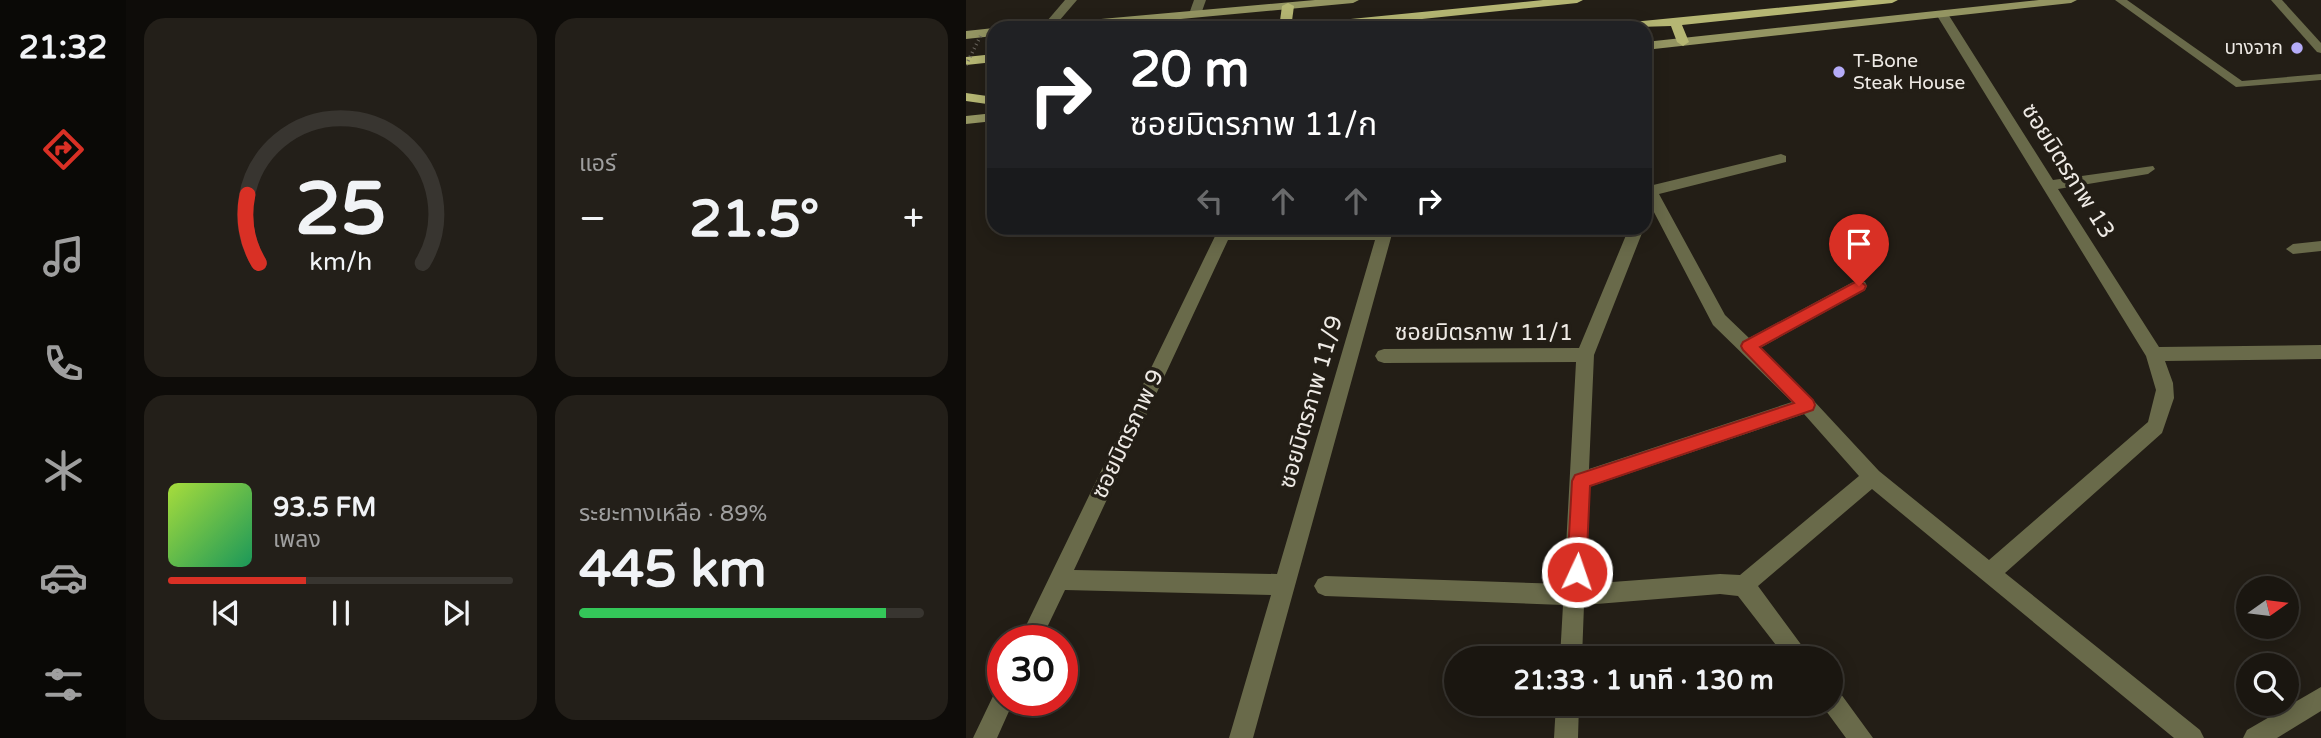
<!DOCTYPE html>
<html lang="th">
<meta charset="utf-8">
<style>
body{margin:0;font-family:"Varela Round","Noto Sans Thai",sans-serif;background:#231f19;color:#f1f3f6;height:100vh;display:flex;flex-direction:column;font-size:26px;white-space:nowrap}
*{box-sizing:border-box;margin:0}
p{font-size:23px;color:#9f9f9f}
.icon{flex:none;width:38px;height:38px;fill:none;stroke:currentColor;stroke-width:2;stroke-linecap:round;stroke-linejoin:round}
.map{position:relative;flex:1;overflow:hidden}
.details{display:flex;flex-direction:column;gap:18px;padding:18px;background:#0e0c09;width:840px}
.details>*{flex:none}
.top-card{position:absolute;left:21px;top:21px;width:665px;height:214px;border-radius:21px;box-shadow:0 4px 18px #0003,0 0 0 2px #383530;background:#202124;color:#fff;overflow:hidden}
.needle{width:46px;rotate:76deg}
.buttons{position:absolute;left:1270px;top:576px;display:grid;gap:14px}
.buttons a{display:grid;place-items:center;width:63px;height:63px;border-radius:50%;background:#1a1610;box-shadow:0 4px 18px #0003,0 0 0 2px #383530;font-size:35px}
.speed{position:absolute;left:21px;top:625px;display:flex;gap:14px;font-size:35px;font-weight:700;text-align:center}
.speed>*{display:grid;place-content:center;width:91px;height:91px;border-radius:50%;background:#1a1610;box-shadow:0 4px 18px #0003,0 0 0 2px #383530;line-height:1}
.speed .limit{border:10px solid #d22;background:#fff;color:#111}
.pin{position:absolute;display:grid;place-items:center;width:60px;height:60px;color:#fff;margin:-72px -30px;border-radius:50% 50% 50% 0;rotate:-45deg;box-shadow:0 0 7px #0007}
.pin .icon{rotate:45deg}
.me{position:absolute;width:77px;margin:-38px;rotate:3deg;stroke-linejoin:round;filter:drop-shadow(0 0 5px #0008)}
.turn{display:flex;align-items:center;gap:24px;height:147px;padding:0 28px;font-size:32px}
.turn .icon{width:91px;height:91px;stroke-width:2.5}
.turn b{display:block;font-size:49px;line-height:60px}
.lanes{display:flex;align-items:center;height:66px;padding:0 28px;background:#0003;justify-content:center;gap:35px;direction:ltr}
.lanes .off{opacity:.35}
.big{font-size:52px;font-weight:700;line-height:1.1}
.details .tile{flex:1;display:flex;flex-direction:column;justify-content:center;gap:10px;min-width:0;padding:0 24px;border-radius:21px;background:#231f19}
.details .dial{align-items:center;gap:0}
.dial svg{height:182px;overflow:visible;fill:none;stroke:#383530;stroke-width:7;stroke-linecap:round;text-anchor:middle}
.dial text{fill:#f1f3f6;stroke:none}
.song{display:flex;align-items:center;gap:21px}
.cover{width:84px;height:84px;border-radius:10px;background:linear-gradient(135deg,hsl(80 70% 55%),hsl(150 70% 35%))}
.played{height:7px;border-radius:4px;background:linear-gradient(90deg,#d93025 40%,#383530 40%)}
.keys{display:flex;justify-content:space-around;direction:ltr}
.heat{display:flex;justify-content:space-between;align-items:center;font-size:38px;direction:ltr}
.charge{height:10px;border-radius:5px;background:linear-gradient(90deg,#34c759 89%,#383530 0)}
.details .tiles{flex:1;display:grid;gap:18px;grid-template-columns:repeat(2,1fr)}
.trip{position:absolute;left:478px;top:646px;width:399px;height:70px;border-radius:35px;background:#1a1610;box-shadow:0 4px 18px #0003,0 0 0 2px #383530;font-weight:700;line-height:70px;text-align:center}
main{display:flex;flex:1;min-height:0}
.tabs{display:flex;flex-direction:column;width:126px;justify-content:space-around;align-items:center;background:#0a0906;color:#9f9f9f}
.tabs .icon{width:49px;height:49px}
.tabs .selected{color:#d93025}
.tabs b{font-size:32px;color:#f1f3f6}
.map>svg:first-child{display:block}
.lines{fill:none;stroke-linecap:round;stroke-linejoin:round}
.lane{fill:#696a4a;fill-rule:evenodd}
.street{fill:#696a4a;fill-rule:evenodd}
.secondary{fill:#949562;fill-rule:evenodd}
.primary{fill:#b5b673;fill-rule:evenodd}
.path-bridge{stroke:#6c6760;stroke-width:3.5;stroke-dasharray:1 3.5;stroke-linecap:butt}
.route{fill:#d93025;stroke:#8d1f18;stroke-width:2}
.poi-dot{fill:#b5acf8;stroke:#231e16;stroke-width:2.5}
.labels{text-anchor:middle;dominant-baseline:central;stroke-width:7;stroke-linejoin:round;paint-order:stroke}
.far-poi-label{font-size:19px;fill:#eeeae5;stroke:#231e16;text-anchor:end}
.street-label{font-size:23px;fill:#eeeae5;stroke:#231e16}
</style>
<main>
<nav class="tabs">
<b>21:32</b>
<svg class="icon selected" aria-label="directions" viewBox="0 0 24 24"><path d="M12 3l9 9-9 9-9-9zM9 14v-3h6M13 9l2 2-2 2"/></svg>
<svg class="icon" aria-label="music" viewBox="0 0 24 24"><path d="M9 18V5l10-2v13"/><circle cx="6" cy="18" r="3"/><circle cx="16" cy="16" r="3"/></svg>
<svg class="icon" aria-label="phone" viewBox="0 0 24 24"><path d="M5 4h4l2 5-3 2q2 4 5 5l2-3 5 2v4C11 20 4 13 5 4z"/></svg>
<svg class="icon" aria-label="climate" viewBox="0 0 24 24"><path d="M12 3v18M4 7l16 10M4 17L20 7"/></svg>
<svg class="icon" aria-label="car" viewBox="0 0 24 24"><path d="M5 17H2v-5l4-1 3-4h7l3 4 3 1v5h-3M9 17h6M6 11h13"/><circle cx="7" cy="17" r="2"/><circle cx="17" cy="17" r="2"/></svg>
<svg class="icon" aria-label="filters" viewBox="0 0 24 24"><path d="M4 7h16M4 17h16"/><circle cx="9" cy="7" r="2"/><circle cx="15" cy="17" r="2"/></svg>
</nav>
<section class="details">
<div class="tiles">
<div class="tile dial"><svg viewBox="0 0 100 80">
<path d="M14 69A42 42 0 1 1 86 69"/>
<path d="M14 69A42 42 0 0 1 9 39" stroke="#d93025"/>
<text x="50" y="56" font-size="32" font-weight="700">25</text>
<text x="50" y="72" font-size="11">km/h</text>
</svg></div>
<div class="tile"><p>แอร์</p>
<div class="heat"><a>−</a><b class="big">21.5°</b><a>+</a></div>
</div>
<div class="tile">
<div class="song"><i class="cover"></i><div><b>93.5 FM</b><p>เพลง</p></div></div>
<div class="played"></div>
<div class="keys"><svg class="icon" aria-label="previous" viewBox="0 0 24 24"><path d="M18 5L8 12l10 7zM5 5v14"/></svg><svg class="icon" aria-label="pause" viewBox="0 0 24 24"><path d="M8 5v14M16 5v14"/></svg><svg class="icon" aria-label="next" viewBox="0 0 24 24"><path d="M6 5l10 7-10 7zM19 5v14"/></svg></div>
</div>
<div class="tile"><p>ระยะทางเหลือ · 89%</p><b class="big">445 km</b><div class="charge"></div></div>
</div>
</section>
<div class="map">
<svg width="1355" height="738" viewBox="0 0 1355 738">
<rect width="100%" height="100%" fill="#231e16"/>
<g class="lines">
<g class="lane">
<path d="M1149 0H1161L1276 81 1355 74V80L1270 87Z"/>
<path d="M1305 0H1316L1355 43V53L1351 52Z"/>
<path d="M1355 241V251L1327 254 1320 249 1327 244Z"/>
</g>
<g class="street">
<path d="M99 0H111L87 28H75Z"/>
<path d="M228 0H240L235 14 229 17 223 14Z"/>
<path d="M976 11 982 14 1087 180 1187 166 1189 169 1182 174 1092 189 1193 347 1355 345V359L1199 361 1207 383 1208 398 1196 433 1039 573 1234 730 1238 738H1208L906 489 792 586 845 658H820L772 596 754 594 618 605 616 658H594L597 605 359 596 352 593 348 586 352 579 359 576 598 584 610 362 418 363 412 361 409 356 412 351 418 349 613 348 663 228H678L628 355 623 469 826 402 747 325 679 195V187L815 154 820 156V162L693 194 759 315 783 338 887 282H899L901 286 899 290 794 348 847 400 913 471 1023 560 1182 422 1190 390 1180 356 970 14ZM838 414 893 476 774 575 754 574 619 584 623 487Z"/>
<path d="M253 228 418 229 426 234 287 738H263L305 595 99 590 75 640H53ZM262 240H409L311 574 108 570Z"/>
<path d="M864 687 872 690 907 738H880L855 704H864Z"/>
<path d="M1355 687V711L1311 738H1277L1281 730Z"/>
<path d="M37 689V700H48L31 738H7L29 692Z"/>
<path d="M590 704H613L612 738H588Z"/>
</g>
<g class="secondary">
<path d="M349 0H393L387 3 118 28H73L79 24Z"/>
<path d="M1073 0H1111L1105 3 679 50V42Z"/>
<path d="M28 28V36L0 39V31Z"/>
<path d="M28 113V121L0 124V116Z"/>
</g>
<g class="primary">
<path d="M577 0H617L611 3 369 28H328L334 24Z"/>
<path d="M892 0H932L926 3 716 25 723 42 717 46 711 42 705 26 640 28 646 24Z"/>
<path d="M322 3 328 6 325 28H313L316 6Z"/>
<path d="M28 54V62L0 65V57Z"/>
<path d="M0 93 28 97V105L0 101Z"/>
</g>
<path class="path-bridge" d="M0 65 16 33"/>
</g>
<path class="route" d="M893 280 900 286 898 290 794 347 847 400 849 405 847 410 624 486 620 572 617 579 611 581 604 579 601 572 606 481 609 475 828 403 777 350 775 346 777 342Z"/>
<g class="poi-dot">
<circle cx="1331" cy="48" r="7"/>
<circle cx="873" cy="72" r="7"/>
</g>
<g class="labels">
<g class="far-poi-label">
<text x="1317" y="48">บางจาก</text>
<text x="887" y="61" text-anchor="start">T-Bone<tspan x="887" dy="22">Steak House</tspan></text>
</g>
<g class="street-label">
<text transform="translate(1102 171) rotate(58)">ซอยมิตรภาพ 13</text>
<text x="518" y="333">ซอยมิตรภาพ 11/1</text>
<text transform="translate(345 402) rotate(-74)">ซอยมิตรภาพ 11/9</text>
<text transform="translate(162 434) rotate(-65)">ซอยมิตรภาพ 9</text>
</g>
</g>
</svg>
<div class="buttons">
<a><svg class="needle" viewBox="-14 -14 28 28"><path d="M0-13l5 13h-10z" fill="#e53935"/><path d="M0 13l5-13h-10z" fill="#9f9f9f"/></svg></a>
<a><svg class="icon" aria-label="search" viewBox="0 0 24 24"><circle cx="10" cy="10" r="6"/><path d="M15 15l6 6"/></svg></a>
</div>
<div class="speed"><div class="limit">30</div></div>
<div class="pin" style="left:893px;top:286px;background:#d93025"><svg class="icon" aria-label="arrive" viewBox="0 0 24 24"><path d="M6 21V4h12l-3 4 3 4H6"/></svg></div>
<svg class="me" style="left:611px;top:572px" viewBox="-20 -20 40 40"><circle r="17" fill="#d93025" stroke="#fff" stroke-width="3"/><path d="M0-11L8 9 0 5-8 9z" fill="#fff"/></svg>
<div class="trip">21:33 · 1 นาที · 130 m</div>
<div class="top-card">
<div class="turn"><svg class="icon" aria-label="right" viewBox="0 0 24 24"><path d="M7 20v-9h11M14 6l5 5-5 5"/></svg><div><b>20 m</b>ซอยมิตรภาพ 11/ก</div></div>
<div class="lanes"><svg class="icon off" aria-label="left" viewBox="0 0 24 24"><path d="M17 20v-9H6M10 6l-5 5 5 5"/></svg><svg class="icon off" aria-label="ahead" viewBox="0 0 24 24"><path d="M12 20V5M6 11l6-6 6 6"/></svg><svg class="icon off" aria-label="ahead" viewBox="0 0 24 24"><path d="M12 20V5M6 11l6-6 6 6"/></svg><svg class="icon" aria-label="right" viewBox="0 0 24 24"><path d="M7 20v-9h11M14 6l5 5-5 5"/></svg></div>
</div>
</div>
</main>
